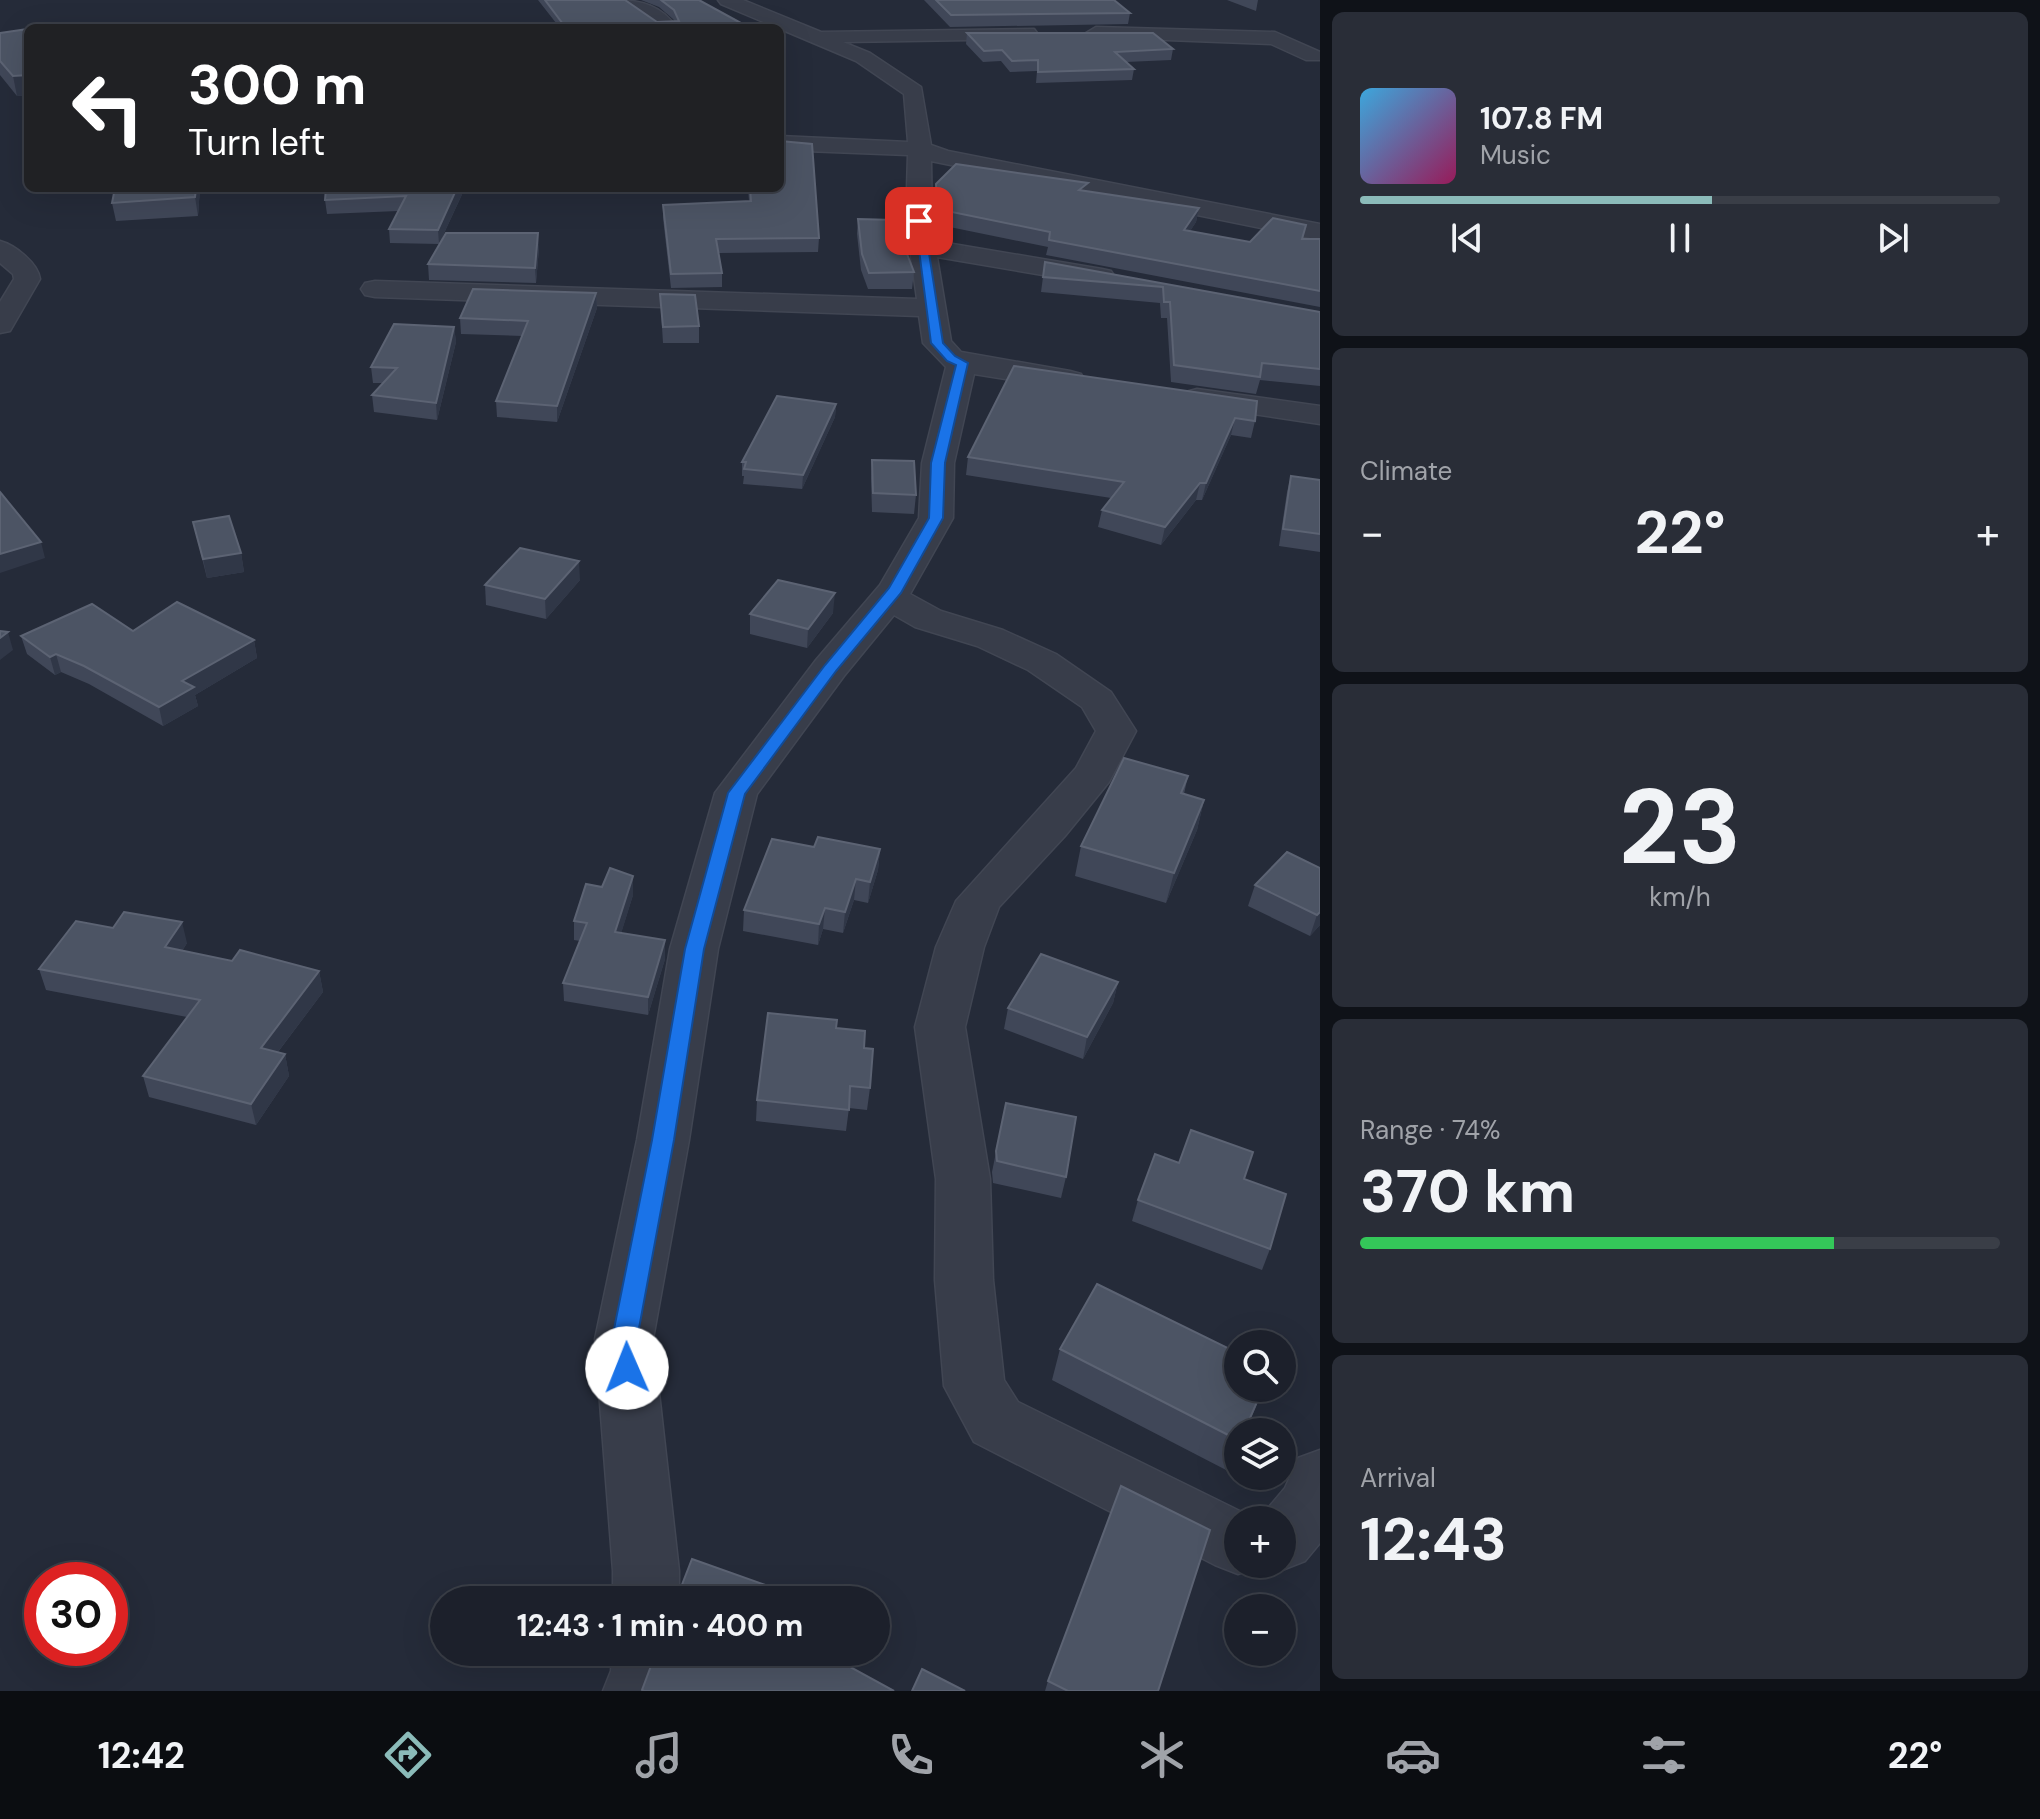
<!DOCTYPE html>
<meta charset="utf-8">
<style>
body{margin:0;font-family:"DM Sans",sans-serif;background:#292d37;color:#f1f3f6;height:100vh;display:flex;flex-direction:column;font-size:30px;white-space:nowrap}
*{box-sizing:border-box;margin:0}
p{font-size:26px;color:#a0a3a9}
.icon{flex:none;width:44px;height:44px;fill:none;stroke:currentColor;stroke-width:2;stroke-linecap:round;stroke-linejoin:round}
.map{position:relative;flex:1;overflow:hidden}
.details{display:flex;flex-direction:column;gap:12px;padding:12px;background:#0f1218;width:720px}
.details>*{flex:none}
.guide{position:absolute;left:24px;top:24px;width:760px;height:168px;border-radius:12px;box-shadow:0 8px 32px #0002,0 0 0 2px #3a3e47;background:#202124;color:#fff;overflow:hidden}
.controls{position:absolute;left:1224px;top:1330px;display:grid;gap:16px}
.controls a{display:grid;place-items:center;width:72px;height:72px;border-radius:50%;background:#1c202b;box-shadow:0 8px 32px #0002,0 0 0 2px #3a3e47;font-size:40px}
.speed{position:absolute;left:24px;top:1562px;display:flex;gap:16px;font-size:40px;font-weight:700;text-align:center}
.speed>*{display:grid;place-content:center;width:104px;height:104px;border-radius:50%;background:#1c202b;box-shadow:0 8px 32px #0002,0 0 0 2px #3a3e47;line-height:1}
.speed .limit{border:12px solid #d22;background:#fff;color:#111}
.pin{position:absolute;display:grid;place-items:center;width:68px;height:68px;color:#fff;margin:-34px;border-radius:16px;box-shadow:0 4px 12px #0006}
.me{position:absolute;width:88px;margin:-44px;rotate:359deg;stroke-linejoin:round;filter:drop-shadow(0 0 6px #0008)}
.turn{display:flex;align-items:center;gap:28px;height:168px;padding:0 32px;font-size:36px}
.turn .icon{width:104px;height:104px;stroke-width:2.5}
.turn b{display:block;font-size:56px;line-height:68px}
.big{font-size:60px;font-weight:700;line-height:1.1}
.details .widget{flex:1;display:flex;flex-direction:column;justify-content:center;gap:12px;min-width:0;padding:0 28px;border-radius:12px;background:#292d37}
.details .dial{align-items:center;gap:0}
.dial b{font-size:104px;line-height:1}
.song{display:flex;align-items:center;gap:24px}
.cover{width:96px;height:96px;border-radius:12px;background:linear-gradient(135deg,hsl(200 70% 55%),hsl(330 70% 35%))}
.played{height:8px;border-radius:4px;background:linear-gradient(90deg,#8bbbb9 55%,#3a3e47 55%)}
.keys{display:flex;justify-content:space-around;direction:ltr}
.heat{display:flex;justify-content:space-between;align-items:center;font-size:44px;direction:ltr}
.charge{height:12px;border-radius:6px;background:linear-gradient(90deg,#34c759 74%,#3a3e47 0)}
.trip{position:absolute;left:430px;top:1586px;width:460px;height:80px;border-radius:40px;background:#1c202b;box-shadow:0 8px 32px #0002,0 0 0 2px #3a3e47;font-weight:700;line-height:80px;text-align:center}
.dock{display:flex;height:128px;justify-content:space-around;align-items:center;background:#0b0d11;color:#a0a3a9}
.dock .icon{width:56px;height:56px}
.dock .current{color:#8bbbb9}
.dock b{font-size:36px;color:#f1f3f6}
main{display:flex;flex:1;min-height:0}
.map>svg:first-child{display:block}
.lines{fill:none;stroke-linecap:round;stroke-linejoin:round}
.minor-casing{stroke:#414653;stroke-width:3}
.minor{fill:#383d4a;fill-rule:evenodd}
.wall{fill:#404758}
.shaded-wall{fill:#303747}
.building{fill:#4c5464;stroke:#5c6373;stroke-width:2}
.route{fill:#1a73e8;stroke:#114b97;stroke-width:2}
</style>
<main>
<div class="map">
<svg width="1320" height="1691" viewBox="0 0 1320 1691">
<rect width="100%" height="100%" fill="#252b39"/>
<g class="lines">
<g class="minor-casing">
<g id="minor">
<path d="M616 0C641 0 662 6 677 28H657Z"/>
<path d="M718 0H743L821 32 1034 29 1037 33 1027 39 843 42 870 53 921 87 931 145 948 151 1320 224V240L931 161 932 221 935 241 1102 269 1111 271 1115 277 1111 283 1102 285 937 257 951 341 961 352 1070 371 1081 374 1085 380 1081 386 1070 389 974 374 954 463 953 518 910 594 941 611 1003 630 1056 654 1111 692 1136 731 1109 782 1065 836 999 907 984 947 965 1027 990 1179 993 1280 1004 1380 1018 1402 1258 1520 1285 1488 1298 1458 1320 1450V1543L1305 1561 1282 1570 1267 1564H1282V1520H1238V1564L1261 1565 1238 1574 1215 1565 974 1442 944 1386 935 1280 936 1179 915 1027 936 947 956 901 1076 768 1096 731 1082 707 1028 670 977 646 915 627 894 615 844 676 757 794 718 949 689 1140 653 1339 679 1571V1600H613V1571L595 1339 637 1140 670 949 715 793 816 660 880 585 919 518 922 463 946 367 923 343 919 316 375 297 365 295 361 289 365 283 375 281 917 299 906 221 908 155 780 150V136L908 142 904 94 856 61 721 4Z"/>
<path d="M1096 27 1275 32 1320 52V60H1306L1271 44 1089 37 1086 33Z"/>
<path d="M0 241C15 245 38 263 40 279L10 331 0 333V302L14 279 13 274 0 263Z"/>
<path d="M1197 389 1320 406V424L1186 404 1182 398 1186 392Z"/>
<path d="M612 1652H680L681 1677 675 1691H603L611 1671Z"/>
</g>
</g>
<use href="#minor" class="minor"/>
</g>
<g class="wall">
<path d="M538 0H625L657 22H675L673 19 659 7 641 0H699L750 28H560Z"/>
<path d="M924 0H1114L1130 13 1128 24 950 27Z"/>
<path d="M1227 0H1258L1256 11Z"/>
<path d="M28 29V95L17 96 0 75V33Z"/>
<path d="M967 33 1173 49 1171 60 1126 62 1134 69 1132 80 1036 83 1037 71 1010 72 1001 61 983 62 966 44Z"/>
<path d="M936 184 1086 191 1199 208 1196 222 1190 231 1250 242 1320 239V307L1046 255 1048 247 935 224V198Z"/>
<path d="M115 188H200L198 216 116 221 112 203Z"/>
<path d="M465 188 439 244 390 243 389 229 398 211 327 214 325 200Z"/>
<path d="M590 188H638L637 190 590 191Z"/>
<path d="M748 188H780L819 238 818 252 719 253 722 273V287L671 288 663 218V205L749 201Z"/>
<path d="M858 219 914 272 912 289H868L861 270 857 234Z"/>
<path d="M539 248 536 283 429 280 428 264Z"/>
<path d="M1045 262 1320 312V386L1260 380 1256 394 1171 382 1167 318H1161L1160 303 1041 292Z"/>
<path d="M596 293 597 308 557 422 497 417 496 401 522 336 461 334 460 318Z"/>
<path d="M660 294 699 326V343H663Z"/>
<path d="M454 327 456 342 437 420 374 412 372 395 383 383H373L371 367Z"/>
<path d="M1014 366 1255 421 1251 438 1231 435 1202 500H1196L1161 545 1098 527 1102 510 1111 498 966 475 968 457Z"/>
<path d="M836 404 835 417 802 489 743 484 744 476H742V462Z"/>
<path d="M872 460 916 495 914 514 872 512 871 478Z"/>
<path d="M1291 476 1320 480V552L1279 546 1287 492Z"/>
<path d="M193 522 241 553 244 572 207 578Z"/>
<path d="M580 580 546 619 486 605 485 585Z"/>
<path d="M833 613 807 648 750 634V614Z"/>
<path d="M133 631 254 640 257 658 195 695 198 706 163 726 89 684 61 672 55 675 27 654 21 636Z"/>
<path d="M1188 776 1184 794 1204 800 1197 830 1166 903 1075 876 1081 846Z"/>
<path d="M814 847 880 849 878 870 868 903 854 900 843 933 823 929 818 945 743 931 744 910Z"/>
<path d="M1320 868V925L1310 936 1248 906 1255 885Z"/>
<path d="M633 895 621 933 665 959 648 1015 564 1001 563 983 580 941 574 940V921Z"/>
<path d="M187 943 182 951 232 961 319 971 323 992 278 1052 285 1054 289 1076 256 1125 149 1097 143 1076 187 1017 46 990 39 969Z"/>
<path d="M1118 982 1113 1003 1083 1059 1004 1029 1008 1008Z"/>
<path d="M836 1028 864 1048 870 1088 867 1110 849 1108 846 1131 756 1121 757 1100Z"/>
<path d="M1006 1103 1066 1177 1061 1198 993 1183 992 1172Z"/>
<path d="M1179 1163 1244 1179 1270 1249 1262 1270 1132 1221 1138 1200Z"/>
<path d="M1060 1349 1264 1388 1245 1432H1238V1448L1228 1471 1052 1380Z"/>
<path d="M1048 1681 1158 1691H1045Z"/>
</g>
<g class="shaded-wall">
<path d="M28 75V95L17 96 13 76Z"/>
<path d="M196 188H200L198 216 195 197Z"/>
<path d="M457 188H465L439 244 438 230Z"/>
<path d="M1199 208 1196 222 1181 245 1184 230Z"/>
<path d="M538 233 539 248 536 283 535 268Z"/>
<path d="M596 293 597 308 557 422V406Z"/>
<path d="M454 327 456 342 437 420 436 403Z"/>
<path d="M836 404 835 417 802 489 803 475Z"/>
<path d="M1235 418 1231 435 1202 500 1206 483Z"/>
<path d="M1200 483 1196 500 1161 545 1165 527Z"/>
<path d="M41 542 45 558 0 573V554Z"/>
<path d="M241 553 244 572 207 578 203 559Z"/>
<path d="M579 561 580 580 546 619 545 599Z"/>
<path d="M835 593 833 613 807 648 808 629Z"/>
<path d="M8 632 13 650 0 660V638Z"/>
<path d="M254 640 257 658 195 695 198 706 163 726 159 707 182 681Z"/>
<path d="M56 654 61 672 55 675 50 657Z"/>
<path d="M1204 800 1197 830 1166 903 1174 873Z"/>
<path d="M880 849 878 870 868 903 870 882Z"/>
<path d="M633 876V895L616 950 615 932Z"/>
<path d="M856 879 854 900 843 933 845 912Z"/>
<path d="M825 908 823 929 818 945 819 924Z"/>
<path d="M1320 912V925L1310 936 1317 915Z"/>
<path d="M182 922 187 943 171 968 165 947Z"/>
<path d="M665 940V959L648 1015V997Z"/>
<path d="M319 971 323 992 265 1069 261 1048Z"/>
<path d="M1118 982 1113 1003 1083 1059 1087 1037Z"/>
<path d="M285 1054 289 1076 256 1125 251 1104Z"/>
<path d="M831 1652H836L826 1685Z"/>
</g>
<g class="building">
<path d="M545 0H625L657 22 679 21 674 10 661 0H699L750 28H566Z"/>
<path d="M936 0H1114L1130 13 951 15Z"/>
<path d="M28 29V75L13 76 0 61V33Z"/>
<path d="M967 33H1153L1173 49 1115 52 1134 69 1038 72V60L1012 61 1002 50 984 51Z"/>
<path d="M780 141 812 144 819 238 716 239 722 273 671 274 663 205 751 201 750 188H780Z"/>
<path d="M956 164 1088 183 1079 190 1199 208 1184 230 1250 242 1273 218 1306 225 1302 239H1320V291L1049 240 1050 232 937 209 936 184Z"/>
<path d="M115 188H196L195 197 112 203Z"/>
<path d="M326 188H457L438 230 389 229 406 196 325 200Z"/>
<path d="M858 219 894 220 914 272 869 273 862 254Z"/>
<path d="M446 233H538L535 268 428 264Z"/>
<path d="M1045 262 1320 312V369L1262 363 1260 377 1174 365 1170 302H1164L1163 287 1043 277Z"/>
<path d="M473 289 596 293 557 406 496 401 528 321 460 318Z"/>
<path d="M660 294 695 295 699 326 663 327Z"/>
<path d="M394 324 454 327 436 403 372 395 397 368 371 367Z"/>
<path d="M1014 366 1257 401 1255 421 1235 418 1206 483H1200L1165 527 1102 510 1124 482 968 457Z"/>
<path d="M777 396 836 404 803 475 744 469 746 462H742Z"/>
<path d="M872 460 914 461 916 495 873 493Z"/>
<path d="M1291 476 1320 480V534L1283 529Z"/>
<path d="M0 492 41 542 0 554Z"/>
<path d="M229 516 241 553 203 559 193 522Z"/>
<path d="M520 548 579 561 545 599 485 585Z"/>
<path d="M778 580 835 593 808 629 750 614Z"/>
<path d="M177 602 254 640 182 681 194 687 159 707 84 666 56 654 50 657 21 636 92 604 133 631Z"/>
<path d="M0 631 8 632 0 638Z"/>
<path d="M1124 758 1188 776 1181 793 1204 800 1174 873 1081 846Z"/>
<path d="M818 837 880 849 870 882 856 879 845 912 825 908 819 924 744 910 772 839 814 847Z"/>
<path d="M1287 852 1320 868V912L1317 915 1255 885Z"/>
<path d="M610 868 633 876 615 932 665 940 648 997 563 983 587 923 574 921 586 884 602 887Z"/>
<path d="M124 912 182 922 165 947 232 961 240 950 319 971 261 1048 285 1054 251 1104 143 1076 200 1000 39 969 76 921 113 928Z"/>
<path d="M1041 954 1118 982 1087 1037 1008 1008Z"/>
<path d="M768 1013 837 1020 836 1028 865 1031 864 1048 873 1049 870 1088 850 1086 849 1110 757 1100Z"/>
<path d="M1006 1103 1076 1117 1066 1177 997 1161 996 1151Z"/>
<path d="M1191 1130 1253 1152 1244 1179 1286 1194 1270 1249 1138 1200 1155 1154 1179 1163Z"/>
<path d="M1097 1284 1238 1353V1388H1263L1244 1432H1238V1440L1060 1349Z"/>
<path d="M1121 1486 1210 1530 1158 1691H1068L1048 1681Z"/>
<path d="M692 1559 808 1600H676Z"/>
<path d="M683 1652H831L830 1656 894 1691H644L642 1690 651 1666H675Z"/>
<path d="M922 1669 965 1691H912Z"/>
</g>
<path class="route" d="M915 219 924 221 943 343 955 356 968 363 945 463 943 518 901 593 836 671 745 794 704 949 674 1140 637 1339 639 1368 636 1375 627 1379 618 1375 612 1339 652 1140 685 949 728 793 825 665 889 588 929 518 931 463 956 365 947 361 931 343Z"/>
</svg>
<div class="controls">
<a><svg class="icon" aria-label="search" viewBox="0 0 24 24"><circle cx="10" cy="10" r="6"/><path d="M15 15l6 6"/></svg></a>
<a><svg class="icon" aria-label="layers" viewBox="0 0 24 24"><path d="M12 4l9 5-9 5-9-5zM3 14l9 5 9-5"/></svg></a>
<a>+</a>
<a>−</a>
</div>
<div class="speed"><div class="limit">30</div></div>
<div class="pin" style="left:919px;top:221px;background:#d93025"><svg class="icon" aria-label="arrive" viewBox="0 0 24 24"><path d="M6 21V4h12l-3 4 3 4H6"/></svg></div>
<svg class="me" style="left:627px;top:1368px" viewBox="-20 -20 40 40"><circle r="19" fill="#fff"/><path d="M0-13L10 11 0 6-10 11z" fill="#1a73e8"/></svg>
<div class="trip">12:43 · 1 min · 400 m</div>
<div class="guide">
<div class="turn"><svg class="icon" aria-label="left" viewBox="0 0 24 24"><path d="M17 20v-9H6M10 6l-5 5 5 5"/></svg><div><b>300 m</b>Turn left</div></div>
</div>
</div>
<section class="details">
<div class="widget">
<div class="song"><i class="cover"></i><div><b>107.8 FM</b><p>Music</p></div></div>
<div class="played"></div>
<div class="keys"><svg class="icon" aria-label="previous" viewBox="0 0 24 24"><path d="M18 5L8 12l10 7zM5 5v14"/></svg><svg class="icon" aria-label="pause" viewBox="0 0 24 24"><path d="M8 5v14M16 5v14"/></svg><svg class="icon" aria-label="next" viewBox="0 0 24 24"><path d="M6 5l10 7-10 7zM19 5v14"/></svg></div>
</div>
<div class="widget"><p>Climate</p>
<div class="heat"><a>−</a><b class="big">22°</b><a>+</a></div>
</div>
<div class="widget dial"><b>23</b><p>km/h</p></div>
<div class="widget"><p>Range · 74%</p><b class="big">370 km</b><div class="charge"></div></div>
<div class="widget"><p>Arrival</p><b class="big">12:43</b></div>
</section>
</main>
<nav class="dock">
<b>12:42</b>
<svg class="icon current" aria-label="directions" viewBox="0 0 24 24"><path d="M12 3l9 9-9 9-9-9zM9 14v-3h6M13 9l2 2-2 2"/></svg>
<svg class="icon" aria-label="music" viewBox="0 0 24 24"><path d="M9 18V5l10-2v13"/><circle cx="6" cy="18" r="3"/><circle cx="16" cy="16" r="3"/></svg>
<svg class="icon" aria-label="phone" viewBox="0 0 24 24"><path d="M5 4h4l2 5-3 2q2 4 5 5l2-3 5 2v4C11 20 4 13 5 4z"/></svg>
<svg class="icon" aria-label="climate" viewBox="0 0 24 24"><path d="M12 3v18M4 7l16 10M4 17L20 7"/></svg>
<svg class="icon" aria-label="car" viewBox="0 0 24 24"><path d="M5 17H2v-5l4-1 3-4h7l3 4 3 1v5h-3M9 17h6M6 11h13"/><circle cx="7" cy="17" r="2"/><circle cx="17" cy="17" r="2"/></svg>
<svg class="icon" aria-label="filters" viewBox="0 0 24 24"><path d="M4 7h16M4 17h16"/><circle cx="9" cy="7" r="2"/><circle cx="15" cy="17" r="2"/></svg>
<b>22°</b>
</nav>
